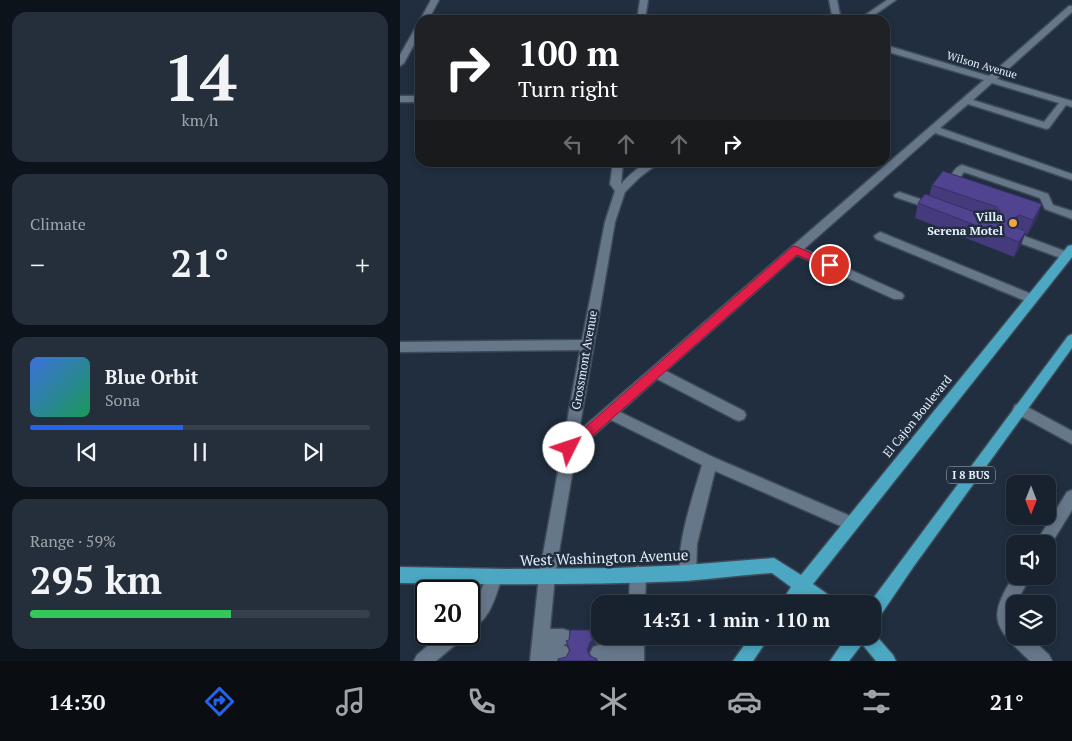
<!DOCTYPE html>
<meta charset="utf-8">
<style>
body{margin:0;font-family:"PT Serif",serif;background:#252f3b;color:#f1f3f6;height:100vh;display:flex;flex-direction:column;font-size:19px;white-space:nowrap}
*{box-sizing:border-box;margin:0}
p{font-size:16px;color:#9fa4aa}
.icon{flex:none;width:28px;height:28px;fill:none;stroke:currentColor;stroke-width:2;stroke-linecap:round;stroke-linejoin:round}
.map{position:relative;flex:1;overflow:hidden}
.drawer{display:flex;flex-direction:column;gap:12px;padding:12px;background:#0d131a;width:400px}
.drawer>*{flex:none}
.banner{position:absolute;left:15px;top:15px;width:475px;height:152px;border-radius:15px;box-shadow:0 2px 8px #0003,0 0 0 1px #363f4b;background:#202124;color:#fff;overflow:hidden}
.needle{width:32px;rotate:180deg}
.fabs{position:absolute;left:606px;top:475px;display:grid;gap:10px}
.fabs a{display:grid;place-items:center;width:50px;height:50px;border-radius:10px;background:#18222f;box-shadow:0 2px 8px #0003,0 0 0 1px #363f4b;font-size:25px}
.speed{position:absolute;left:15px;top:580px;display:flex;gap:10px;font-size:25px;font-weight:700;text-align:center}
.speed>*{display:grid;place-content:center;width:65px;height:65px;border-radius:50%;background:#18222f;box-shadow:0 2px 8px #0003,0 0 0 1px #363f4b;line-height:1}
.speed .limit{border:2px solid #111;border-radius:8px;background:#fff;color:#111}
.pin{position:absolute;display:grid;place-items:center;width:42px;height:42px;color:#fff;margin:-21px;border:2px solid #fff;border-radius:50%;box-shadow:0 1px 5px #0007}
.me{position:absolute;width:55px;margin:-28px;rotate:49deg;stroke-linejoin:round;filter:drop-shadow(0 0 4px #0008)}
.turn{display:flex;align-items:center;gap:18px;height:105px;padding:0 20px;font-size:22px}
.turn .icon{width:65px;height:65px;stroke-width:2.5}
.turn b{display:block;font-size:35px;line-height:42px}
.lanes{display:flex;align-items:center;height:48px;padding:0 20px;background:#0003;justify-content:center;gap:25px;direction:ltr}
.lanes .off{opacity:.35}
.big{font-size:38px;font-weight:600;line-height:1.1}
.drawer .widget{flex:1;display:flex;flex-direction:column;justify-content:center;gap:8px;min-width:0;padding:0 18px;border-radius:15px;background:#252f3b}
.drawer .dial{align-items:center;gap:0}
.dial b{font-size:65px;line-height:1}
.song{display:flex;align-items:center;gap:15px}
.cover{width:60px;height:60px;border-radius:8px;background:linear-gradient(135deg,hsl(220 70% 55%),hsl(150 70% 35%))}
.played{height:5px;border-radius:2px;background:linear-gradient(90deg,#2563eb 45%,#363f4b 45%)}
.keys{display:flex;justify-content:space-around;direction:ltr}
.heat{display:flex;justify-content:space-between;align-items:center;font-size:28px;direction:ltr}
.charge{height:8px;border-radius:4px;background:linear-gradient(90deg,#34c759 59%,#363f4b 0)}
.trip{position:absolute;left:191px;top:595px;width:290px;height:50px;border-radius:15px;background:#18222f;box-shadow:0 2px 8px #0003,0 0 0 1px #363f4b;font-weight:600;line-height:50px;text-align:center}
.tab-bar{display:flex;height:80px;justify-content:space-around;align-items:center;background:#0a0e13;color:#9fa4aa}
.tab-bar .icon{width:35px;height:35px}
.tab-bar .selected{color:#2563eb}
.tab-bar b{font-size:22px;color:#f1f3f6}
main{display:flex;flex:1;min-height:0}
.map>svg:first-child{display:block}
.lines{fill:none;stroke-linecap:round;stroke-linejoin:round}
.minor-casing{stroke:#3e4a58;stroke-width:3}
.major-casing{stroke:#3e4a58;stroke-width:3}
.minor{fill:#66778a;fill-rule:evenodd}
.major{fill:#4ca7c2;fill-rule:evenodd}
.wall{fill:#453a7c}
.shaded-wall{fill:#383065}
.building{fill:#504490;stroke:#383065}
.route{fill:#e11d48;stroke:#92132f}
.poi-dot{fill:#f5a345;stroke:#202e3f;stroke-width:2}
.labels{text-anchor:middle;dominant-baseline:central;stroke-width:5;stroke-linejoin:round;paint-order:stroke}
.far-street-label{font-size:11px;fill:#e6f0fb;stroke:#202e3f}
.shield{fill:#202e3f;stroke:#abb6c3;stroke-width:1}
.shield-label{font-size:11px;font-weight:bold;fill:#e6f0fb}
.poi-label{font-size:12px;font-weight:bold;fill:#e6f0fb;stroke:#202e3f;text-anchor:end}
.street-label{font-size:12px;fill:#e6f0fb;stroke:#202e3f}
.near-street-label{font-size:15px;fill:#e6f0fb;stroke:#202e3f}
</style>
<main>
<section class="drawer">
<div class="widget dial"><b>14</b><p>km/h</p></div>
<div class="widget"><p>Climate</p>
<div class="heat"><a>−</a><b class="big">21°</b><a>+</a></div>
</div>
<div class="widget">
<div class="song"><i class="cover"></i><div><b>Blue Orbit</b><p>Sona</p></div></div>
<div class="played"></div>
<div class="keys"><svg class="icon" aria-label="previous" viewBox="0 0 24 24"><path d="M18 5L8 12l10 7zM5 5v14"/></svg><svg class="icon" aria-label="pause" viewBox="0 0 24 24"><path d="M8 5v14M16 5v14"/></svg><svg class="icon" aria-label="next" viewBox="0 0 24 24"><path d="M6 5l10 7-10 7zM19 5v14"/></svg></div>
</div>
<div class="widget"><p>Range · 59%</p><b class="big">295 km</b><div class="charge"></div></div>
</section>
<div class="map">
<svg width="672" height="661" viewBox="0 0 672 661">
<rect width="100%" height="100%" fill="#202e3f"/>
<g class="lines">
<g class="minor-casing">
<g id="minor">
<path d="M31 0H39L28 20H20Z"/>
<path d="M240 0H248L245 20H237Z"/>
<path d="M429 0H437L441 20H433Z"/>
<path d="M487 0H496L467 20H458Z"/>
<path d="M669 6H672V12L597 79 672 101V107L666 105 649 128 646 129 568 104 540 128 672 174V180L535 133 404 249 502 293 504 296 502 299H494L397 255 266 371 344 411 346 415 344 419 339 421 334 419 257 379 220 412 315 458 455 518 458 523 455 528 450 530 445 528 315 471 297 544 296 573 294 578 288 581 282 578C272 555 295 490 302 465L211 420 176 451 155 576 150 629H163L169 631 171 637 169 643 163 645 167 647 170 653 167 659 162 661H130L139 576 180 350 0 352V342L182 340 205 222 215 191 210 184 213 162H223L221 184C233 172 241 162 260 162L240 177 225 192 215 222 179 431 584 80 485 51V45L589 76ZM592 83 659 103 644 122 573 100Z"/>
<path d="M17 25H20V34L4 63 0 66V55Z"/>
<rect x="0" y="96" width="20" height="6"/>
<path d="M562 165 648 194 653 205 672 211V219L645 209 640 198 564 172 557 182H549L548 180C551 175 556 166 562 165Z"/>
<path d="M499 192 538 205 539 207 534 210 495 197 494 195Z"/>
<path d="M480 232 636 296 638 299 632 303 628 302 476 239 474 236Z"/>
<path d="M613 232 670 253 672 256 666 260 609 239 607 236Z"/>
<path d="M620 403 672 431V444L615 413 613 409 615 405Z"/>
<path d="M672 490V510L648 549V544H635L667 492Z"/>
<path d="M238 566 244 569 246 574 245 604H229L230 574 232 569Z"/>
<path d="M94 570 100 573 102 578C95 597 90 622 69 629V611L75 605 88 573Z"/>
<path d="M615 574V576H631L614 606 613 613 615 636H629L649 655 652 661H630C594 627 586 619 615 574Z"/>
<path d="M200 628V636H216L214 642 209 644 227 643 228 636H244V661H198L193 659 190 653 193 647 201 644 195 642 193 636 195 630Z"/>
<path d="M42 634H63L61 640 36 661H14L17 655Z"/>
</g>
</g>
<g class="major-casing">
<g id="major">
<path d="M672 245V257L413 584 433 598 435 604H413L404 597 398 604H380L391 587 372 573C343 575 314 579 285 581 190 585 95 585 0 583V567L107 569 215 568 286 565 374 558 401 575 668 246Z"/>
<path d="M672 334V348L514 566 478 619 472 621V604H469L668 336Z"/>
<path d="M472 631 493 655 496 661H476L462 644 449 661H430L447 636H472Z"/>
<path d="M351 636H370L353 661H333Z"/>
</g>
</g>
<use href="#minor" class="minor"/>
<use href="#major" class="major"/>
</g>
<path class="wall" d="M532 185 637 219 627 235 625 234 621 245 614 257 515 218 518 203 529 196Z"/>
<g class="shaded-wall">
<path d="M642 204 637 219 627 235 633 220Z"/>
<path d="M619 215 614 230 610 221Z"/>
<path d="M626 231 621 245 614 257 619 242Z"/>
<path d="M190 630 193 641 194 640 195 644 191 646 188 654 187 650Z"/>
</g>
<g class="building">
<path d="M543 171 642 204 633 220 619 215 610 221 613 226 626 231 619 242 518 203 525 194 588 217 598 216 600 211 597 207 532 185Z"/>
<path d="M170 630H190L192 639 194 640 190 642 187 650 190 656 197 659V661H158V659L166 657 170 650 166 641 169 640Z"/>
</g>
<path class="route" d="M395 246 433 263 435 265 430 269 397 255 174 452 169 454 165 452 163 448 165 445 392 247Z"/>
<circle class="poi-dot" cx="613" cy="223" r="5"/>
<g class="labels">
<g class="far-street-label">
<text transform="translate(582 65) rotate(16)">Wilson Avenue</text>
</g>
<rect class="shield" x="547" y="466.5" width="48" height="17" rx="4"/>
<g class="shield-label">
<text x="571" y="475">I 8 BUS</text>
</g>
<g class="poi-label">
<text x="603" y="216">Villa<tspan x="603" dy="14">Serena Motel</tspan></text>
</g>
<g class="street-label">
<text transform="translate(184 360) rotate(-80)">Grossmont Avenue</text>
<text transform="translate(517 416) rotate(-51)">El Cajon Boulevard</text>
</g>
<g class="near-street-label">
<text transform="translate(204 557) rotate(-2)">West Washington Avenue</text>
</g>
</g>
</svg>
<div class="fabs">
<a><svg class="needle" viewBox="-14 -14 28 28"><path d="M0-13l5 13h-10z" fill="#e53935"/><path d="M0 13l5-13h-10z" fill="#9fa4aa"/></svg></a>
<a><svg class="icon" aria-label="sound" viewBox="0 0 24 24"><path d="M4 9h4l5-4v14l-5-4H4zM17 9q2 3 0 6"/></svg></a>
<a><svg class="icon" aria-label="layers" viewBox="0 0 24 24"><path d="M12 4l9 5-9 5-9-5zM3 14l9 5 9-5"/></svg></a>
</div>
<div class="speed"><div class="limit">20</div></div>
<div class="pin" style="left:430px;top:265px;background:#d93025"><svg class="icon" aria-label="arrive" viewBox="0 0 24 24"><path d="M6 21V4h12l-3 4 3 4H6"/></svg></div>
<svg class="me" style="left:169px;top:448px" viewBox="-20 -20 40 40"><circle r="19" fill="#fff"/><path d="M0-13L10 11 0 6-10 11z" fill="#e11d48"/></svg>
<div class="trip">14:31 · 1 min · 110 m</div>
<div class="banner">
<div class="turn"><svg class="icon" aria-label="right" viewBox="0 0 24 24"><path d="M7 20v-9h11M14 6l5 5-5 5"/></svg><div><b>100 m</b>Turn right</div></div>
<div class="lanes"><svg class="icon off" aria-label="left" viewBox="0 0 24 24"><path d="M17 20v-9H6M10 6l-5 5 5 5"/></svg><svg class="icon off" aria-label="ahead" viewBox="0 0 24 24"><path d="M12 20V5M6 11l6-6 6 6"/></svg><svg class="icon off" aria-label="ahead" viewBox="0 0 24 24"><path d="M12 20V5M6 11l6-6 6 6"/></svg><svg class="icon" aria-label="right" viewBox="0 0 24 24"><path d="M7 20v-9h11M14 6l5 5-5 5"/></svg></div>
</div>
</div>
</main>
<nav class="tab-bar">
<b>14:30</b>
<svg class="icon selected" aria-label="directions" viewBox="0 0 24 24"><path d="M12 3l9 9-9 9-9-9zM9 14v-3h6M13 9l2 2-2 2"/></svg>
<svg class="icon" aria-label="music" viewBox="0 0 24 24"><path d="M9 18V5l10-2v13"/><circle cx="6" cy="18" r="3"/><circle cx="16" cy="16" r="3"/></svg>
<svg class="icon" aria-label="phone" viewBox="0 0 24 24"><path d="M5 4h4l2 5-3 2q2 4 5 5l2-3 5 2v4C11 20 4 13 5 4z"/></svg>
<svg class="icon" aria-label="climate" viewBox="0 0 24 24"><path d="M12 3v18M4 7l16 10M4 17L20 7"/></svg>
<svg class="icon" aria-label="car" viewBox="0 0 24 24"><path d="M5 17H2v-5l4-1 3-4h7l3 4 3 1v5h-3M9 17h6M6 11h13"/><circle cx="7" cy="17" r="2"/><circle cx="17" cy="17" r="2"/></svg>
<svg class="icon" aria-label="filters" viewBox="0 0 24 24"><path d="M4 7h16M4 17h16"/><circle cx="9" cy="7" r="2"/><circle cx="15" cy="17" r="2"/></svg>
<b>21°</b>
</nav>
